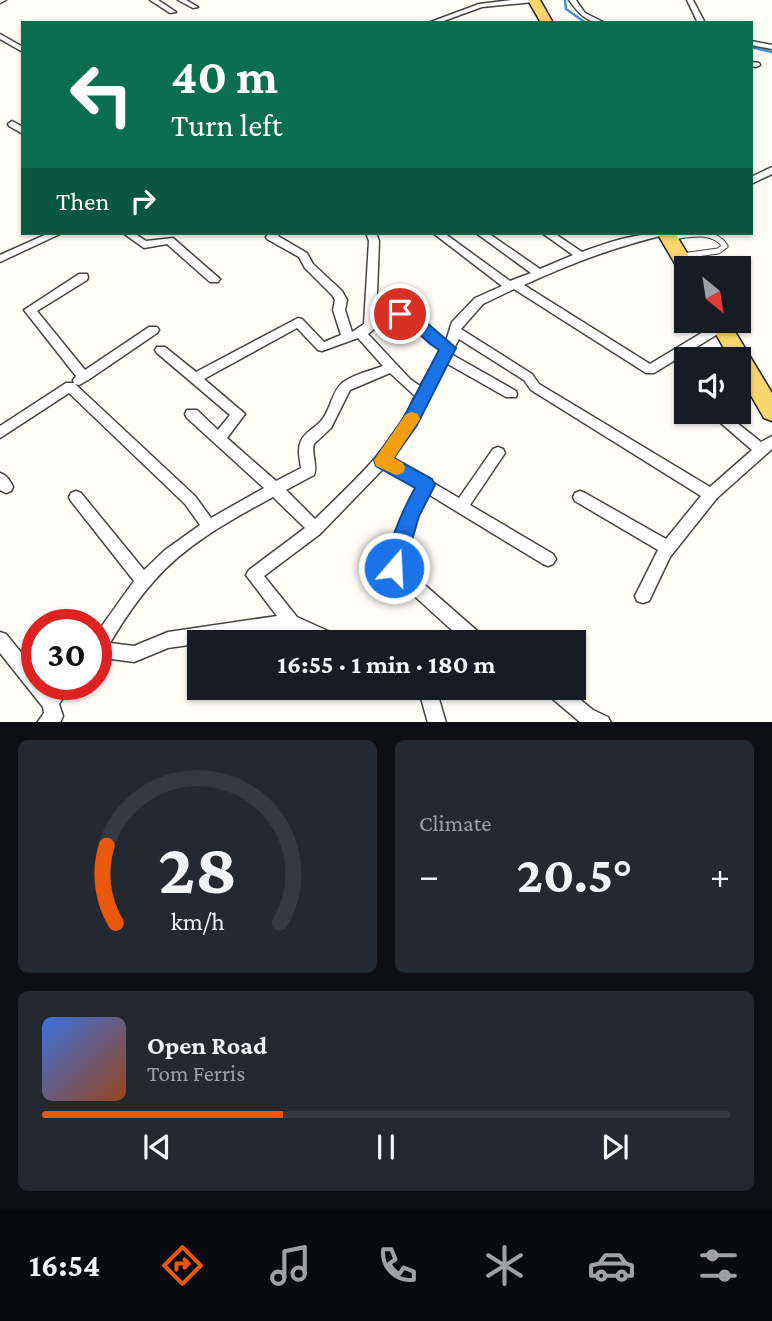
<!DOCTYPE html>
<meta charset="utf-8">
<style>
body{margin:0;font-family:"Crimson Pro",serif;background:#242831;color:#f1f3f6;height:100vh;display:flex;flex-direction:column;font-size:26px;white-space:nowrap}
*{box-sizing:border-box;margin:0}
p{font-size:23px;color:#9ea1a6}
.icon{flex:none;width:38px;height:38px;fill:none;stroke:currentColor;stroke-width:2;stroke-linecap:round;stroke-linejoin:round}
.map{position:relative;height:722px;overflow:hidden}
.sheet{display:flex;flex-direction:column;gap:18px;padding:18px;background:#0d0f14;flex:1}
.sheet>*{flex:none}
.hud{position:absolute;left:21px;top:21px;width:732px;height:214px;border-radius:0px;box-shadow:0 2px 5px #0004;background:#0b6e4f;color:#fff;overflow:hidden}
.needle{width:46px;rotate:150deg}
.fabs{position:absolute;left:674px;top:256px;display:grid;gap:14px}
.fabs a{display:grid;place-items:center;width:77px;height:77px;border-radius:0px;background:#171b24;box-shadow:0 2px 5px #0004;font-size:35px}
.speed{position:absolute;left:21px;top:609px;display:flex;gap:14px;font-size:35px;font-weight:700;text-align:center}
.speed>*{display:grid;place-content:center;width:91px;height:91px;border-radius:50%;background:#171b24;box-shadow:0 2px 5px #0004;line-height:1}
.speed .limit{border:10px solid #d22;background:#fff;color:#111}
.pin{position:absolute;display:grid;place-items:center;width:60px;height:60px;color:#fff;margin:-30px;border:4px solid #fff;border-radius:50%;box-shadow:0 2px 7px #0007}
.me{position:absolute;width:77px;margin:-38px;rotate:19deg;stroke-linejoin:round;filter:drop-shadow(0 0 5px #0008)}
.turn{display:flex;align-items:center;gap:24px;height:147px;padding:0 35px;font-size:32px}
.turn .icon{width:91px;height:91px;stroke-width:2.5}
.turn b{display:block;font-size:49px;line-height:60px}
.then{display:flex;align-items:center;height:66px;padding:0 35px;background:#0003;gap:14px;font-size:26px}
.big{font-size:52px;font-weight:700;line-height:1.1}
.sheet .tile{flex:1;display:flex;flex-direction:column;justify-content:center;gap:10px;min-width:0;padding:0 24px;border-radius:10px;background:#242831}
.sheet .dial{align-items:center;gap:0}
.dial svg{height:182px;overflow:visible;fill:none;stroke:#363941;stroke-width:7;stroke-linecap:round;text-anchor:middle}
.dial text{fill:#f1f3f6;stroke:none}
.song{display:flex;align-items:center;gap:21px}
.cover{width:84px;height:84px;border-radius:10px;background:linear-gradient(135deg,hsl(220 70% 55%),hsl(20 70% 35%))}
.played{height:7px;border-radius:4px;background:linear-gradient(90deg,#ea580c 35%,#363941 35%)}
.keys{display:flex;justify-content:space-around;direction:ltr}
.heat{display:flex;justify-content:space-between;align-items:center;font-size:38px;direction:ltr}
.sheet .tiles{flex:1;display:grid;gap:18px;grid-template-columns:1fr 1fr}
.tile:last-child{grid-column:span 2}
.trip{position:absolute;left:187px;top:630px;width:399px;height:70px;border-radius:0px;background:#171b24;box-shadow:0 2px 5px #0004;font-weight:700;line-height:70px;text-align:center}
.tab-bar{display:flex;height:112px;justify-content:space-around;align-items:center;background:#090b0e;color:#9ea1a6}
.tab-bar .icon{width:49px;height:49px}
.tab-bar .active{color:#ea580c}
.tab-bar b{font-size:32px;color:#f1f3f6}
.map>svg:first-child{display:block}
.lines{fill:none;stroke-linecap:round;stroke-linejoin:round}
.stream{stroke:#3f96cf;stroke-width:2.5}
.lane-casing{stroke:#444;stroke-width:7}
.street-casing{stroke:#444;stroke-width:3}
.primary-casing{stroke:#222;stroke-width:3}
.lane{stroke:#fff;stroke-width:5}
.street{fill:#fff;fill-rule:evenodd}
.primary{fill:#f9d66b;fill-rule:evenodd}
.route{fill:#1a73e8;stroke:#114b97;stroke-width:2}
.slow{fill:#f59e0b}
</style>
<div class="map">
<svg width="772" height="723" viewBox="0 0 772 723">
<rect width="100%" height="100%" fill="#fffdf5"/>
<g class="lines">
<g class="stream">
<path d="M565 0 566 9 586 23"/>
<path d="M751 47 772 52"/>
</g>
<g class="lane-casing">
<path id="lane" d="M671 237C690 235 712 228 725 246L718 251 682 256"/>
</g>
<g class="street-casing">
<g id="street">
<path d="M0 0H6L0 3Z"/>
<path d="M150 0H158L176 12 170 13Z"/>
<path d="M178 0H186L198 7 193 8Z"/>
<path d="M512 0H537L534 2 482 7 438 23H428L479 4Z"/>
<path d="M569 0H576L585 13 605 23C587 23 579 14 569 0Z"/>
<path d="M687 0H693L705 23H698Z"/>
<path d="M0 34 23 47V52L0 39Z"/>
<path d="M751 41 772 45V49L751 45Z"/>
<path d="M751 62 759 63 760 65 756 67 751 66Z"/>
<path d="M12 121 23 127V134L9 126 8 124Z"/>
<path d="M772 167V174L751 184V177Z"/>
<path d="M49 233H62L0 262V255Z"/>
<path d="M123 233H134L146 241 173 238 220 279 218 282H210L167 244 144 248Z"/>
<path d="M269 233H280L278 236 307 253 313 264 342 291 347 300 345 310 352 332 364 324 369 241 366 233H376L379 241 376 320 406 310 410 311 439 338 446 341 452 322 475 298 502 286 433 233H444L510 281 531 273 476 233H488L540 269 573 255 542 233H554L582 252C609 242 636 233 665 233L664 235C612 248 572 263 524 285L650 364 718 323H726L728 326 726 329 654 373H646L514 289 483 304 461 329 532 374 539 384 710 487 752 450 707 411H722L761 442 772 436V449L717 498 670 557 649 601 643 603 637 601 635 596 658 550 575 501 573 497 575 493 580 491 585 493 666 539 701 496 531 390 524 380 459 339 451 354 516 391 517 394 516 397H506L446 363 428 394 416 425 391 458 459 498 493 449 498 447 503 449 505 453 470 505 553 554 556 559 553 564 548 566 543 564 428 494 417 516 409 547 402 560V565L483 636 485 642H465L389 573 386 559 394 545 403 515 417 488 384 468 320 534 264 576 297 617 339 636 341 642H316L290 630 168 648 134 662 96 657V634L134 581 71 501 69 497 71 493 76 491 81 493 144 570 165 550 200 525 185 504 69 393 0 438V426L66 383H74L73 380 76 376 24 310 79 274H87L88 277 87 280 37 311 85 370 149 327H157L159 330 157 333 88 380 79 385 75 384 195 496 211 518 264 488 187 418 185 414 187 410H197L218 430 230 415 157 353 155 350 157 347H165L196 372 298 318 302 319 324 342 341 335 333 310 335 300 333 296 305 268 299 257 267 239 266 237ZM404 319 431 344 442 349 420 386 410 379 368 334 374 329ZM297 328 318 350 322 351 358 338 383 366C370 371 354 374 342 383 331 393 331 410 321 421 315 428 305 432 301 441 297 450 300 459 301 468L276 481 227 438 245 414 204 379ZM390 373 415 396C394 446 353 482 315 519L286 490 314 475C318 466 311 454 314 444L331 428 350 390ZM273 497 305 528 249 570 246 575 277 616 168 632 134 646 110 643C123 621 137 600 154 581 186 544 231 520 273 497Z"/>
<path d="M753 375 757 377 759 380 757 383 738 396V384Z"/>
<path d="M0 473C7 475 10 481 13 487L11 491 6 493 0 490Z"/>
<path d="M0 632 6 634 37 672V684H47L50 688 54 684H73L59 704 63 716 60 723H37L44 713 43 707 0 653Z"/>
<path d="M413 688H462L459 694 439 699 446 723H428L421 698 415 694Z"/>
<path d="M545 688H566L593 710 608 717 611 723H581L547 694Z"/>
</g>
</g>
<g class="primary-casing">
<g id="primary">
<path d="M528 0H540L553 23H541Z"/>
<path d="M657 233H675L696 268H686V274L680 272Z"/>
<path d="M708 320H728L772 393V421L764 418 738 373V359H730Z"/>
</g>
</g>
<use href="#lane" class="lane"/>
<use href="#street" class="street"/>
<use href="#primary" class="primary"/>
</g>
<path class="route" d="M400 309 412 310 456 348 417 425 394 458 432 479 435 485 419 516 404 568 401 574 394 577 387 574C380 558 406 504 415 488L376 466 374 460 404 417 439 350C423 341 412 322 395 318L393 314Z"/>
<path class="slow" d="M412 412 418 414 420 419 394 458 403 463 405 468 403 473 396 475 376 466 374 460 406 414Z"/>
</svg>
<div class="fabs">
<a><svg class="needle" viewBox="-14 -14 28 28"><path d="M0-13l5 13h-10z" fill="#e53935"/><path d="M0 13l5-13h-10z" fill="#9ea1a6"/></svg></a>
<a><svg class="icon" aria-label="sound" viewBox="0 0 24 24"><path d="M4 9h4l5-4v14l-5-4H4zM17 9q2 3 0 6"/></svg></a>
</div>
<div class="speed"><div class="limit">30</div></div>
<div class="pin" style="left:400px;top:314px;background:#d93025"><svg class="icon" aria-label="arrive" viewBox="0 0 24 24"><path d="M6 21V4h12l-3 4 3 4H6"/></svg></div>
<svg class="me" style="left:394px;top:568px" viewBox="-20 -20 40 40"><circle r="17" fill="#1a73e8" stroke="#fff" stroke-width="3"/><path d="M0-11L8 9 0 5-8 9z" fill="#fff"/></svg>
<div class="trip">16:55 · 1 min · 180 m</div>
<div class="hud">
<div class="turn"><svg class="icon" aria-label="left" viewBox="0 0 24 24"><path d="M17 20v-9H6M10 6l-5 5 5 5"/></svg><div><b>40 m</b>Turn left</div></div>
<div class="then">Then<svg class="icon" aria-label="right" viewBox="0 0 24 24"><path d="M7 20v-9h11M14 6l5 5-5 5"/></svg></div>
</div>
</div>
<section class="sheet">
<div class="tiles">
<div class="tile dial"><svg viewBox="0 0 100 80">
<path d="M14 69A42 42 0 1 1 86 69"/>
<path d="M14 69A42 42 0 0 1 10 35" stroke="#ea580c"/>
<text x="50" y="56" font-size="32" font-weight="700">28</text>
<text x="50" y="72" font-size="11">km/h</text>
</svg></div>
<div class="tile"><p>Climate</p>
<div class="heat"><a>−</a><b class="big">20.5°</b><a>+</a></div>
</div>
<div class="tile">
<div class="song"><i class="cover"></i><div><b>Open Road</b><p>Tom Ferris</p></div></div>
<div class="played"></div>
<div class="keys"><svg class="icon" aria-label="previous" viewBox="0 0 24 24"><path d="M18 5L8 12l10 7zM5 5v14"/></svg><svg class="icon" aria-label="pause" viewBox="0 0 24 24"><path d="M8 5v14M16 5v14"/></svg><svg class="icon" aria-label="next" viewBox="0 0 24 24"><path d="M6 5l10 7-10 7zM19 5v14"/></svg></div>
</div>
</div>
</section>
<nav class="tab-bar">
<b>16:54</b>
<svg class="icon active" aria-label="directions" viewBox="0 0 24 24"><path d="M12 3l9 9-9 9-9-9zM9 14v-3h6M13 9l2 2-2 2"/></svg>
<svg class="icon" aria-label="music" viewBox="0 0 24 24"><path d="M9 18V5l10-2v13"/><circle cx="6" cy="18" r="3"/><circle cx="16" cy="16" r="3"/></svg>
<svg class="icon" aria-label="phone" viewBox="0 0 24 24"><path d="M5 4h4l2 5-3 2q2 4 5 5l2-3 5 2v4C11 20 4 13 5 4z"/></svg>
<svg class="icon" aria-label="climate" viewBox="0 0 24 24"><path d="M12 3v18M4 7l16 10M4 17L20 7"/></svg>
<svg class="icon" aria-label="car" viewBox="0 0 24 24"><path d="M5 17H2v-5l4-1 3-4h7l3 4 3 1v5h-3M9 17h6M6 11h13"/><circle cx="7" cy="17" r="2"/><circle cx="17" cy="17" r="2"/></svg>
<svg class="icon" aria-label="filters" viewBox="0 0 24 24"><path d="M4 7h16M4 17h16"/><circle cx="9" cy="7" r="2"/><circle cx="15" cy="17" r="2"/></svg>
</nav>
